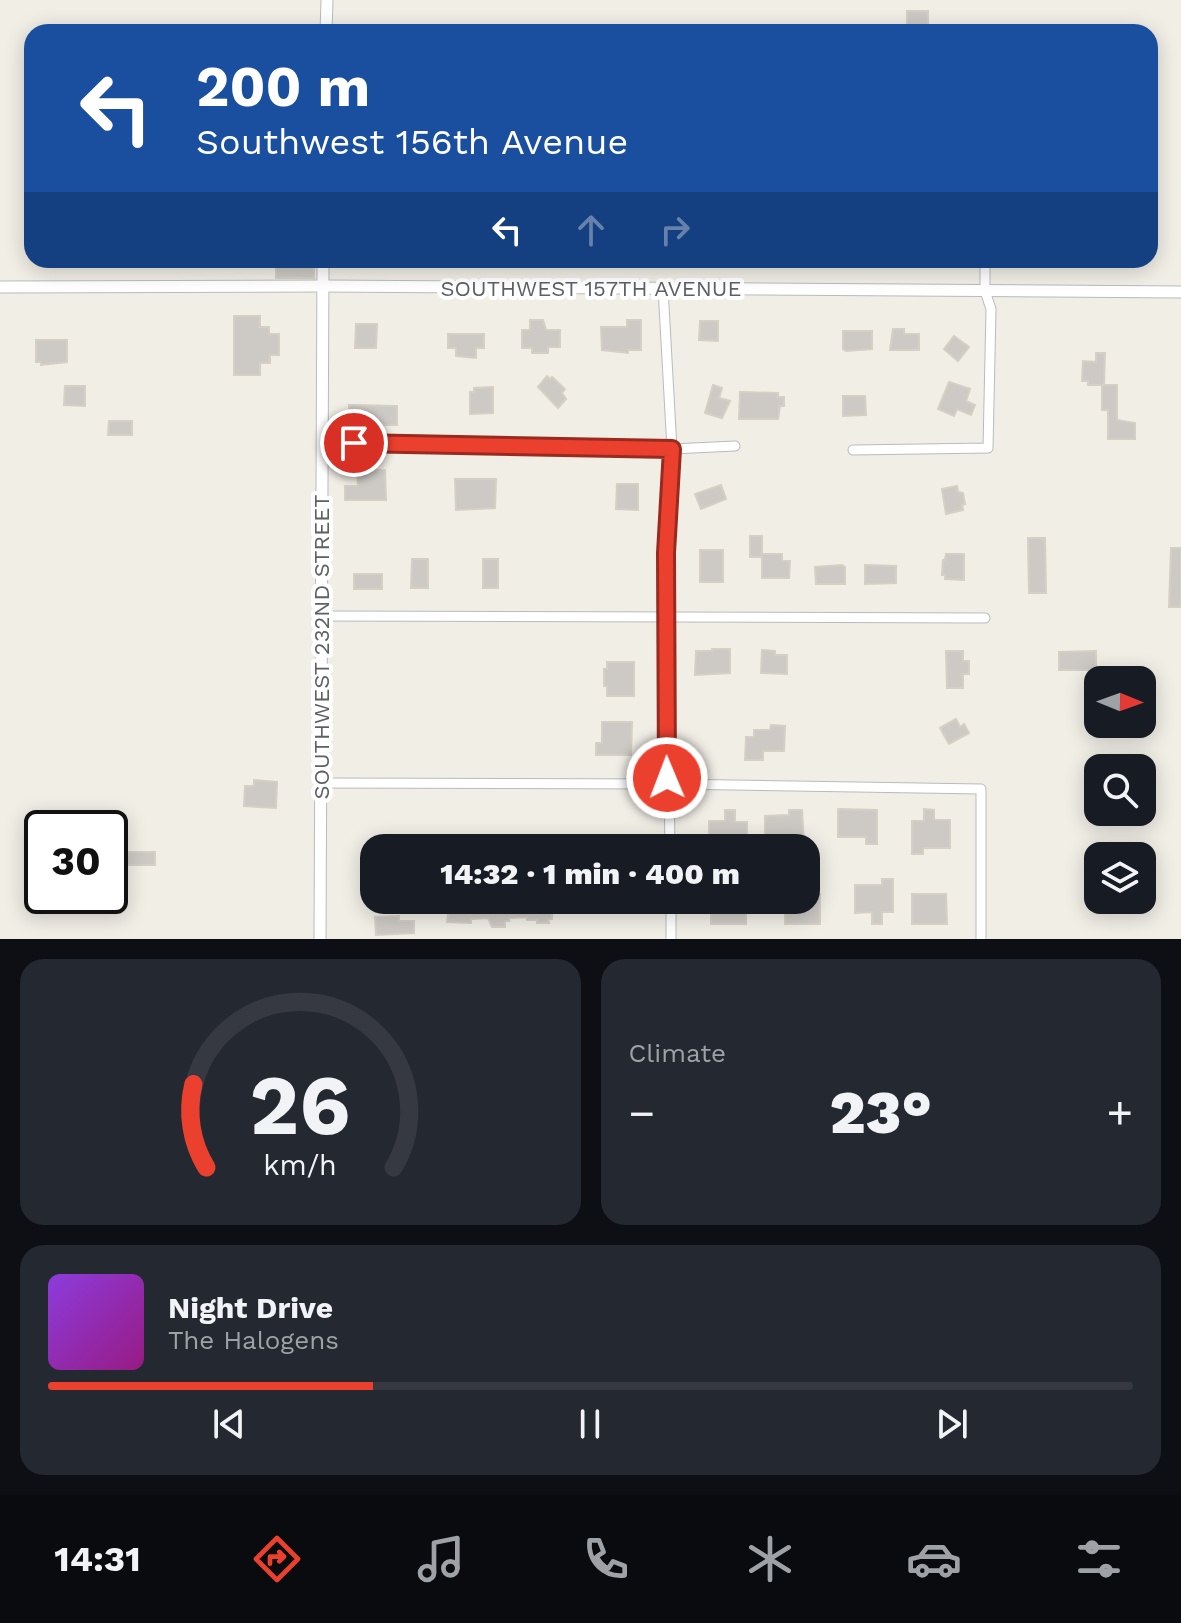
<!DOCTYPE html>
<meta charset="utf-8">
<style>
body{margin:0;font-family:"Work Sans",sans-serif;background:#242831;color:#f1f3f6;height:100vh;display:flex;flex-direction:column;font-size:30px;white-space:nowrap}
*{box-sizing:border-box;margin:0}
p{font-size:26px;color:#9ea1a6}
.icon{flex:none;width:44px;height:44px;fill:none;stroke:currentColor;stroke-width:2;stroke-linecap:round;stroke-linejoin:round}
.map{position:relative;height:939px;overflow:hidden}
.side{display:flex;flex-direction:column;gap:20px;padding:20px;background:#0d0f14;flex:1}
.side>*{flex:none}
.hud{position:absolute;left:24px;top:24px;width:1134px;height:244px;border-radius:24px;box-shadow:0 4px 20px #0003;background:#1a4fa0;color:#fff;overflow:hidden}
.needle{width:52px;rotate:91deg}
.fabs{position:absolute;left:1084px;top:666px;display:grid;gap:16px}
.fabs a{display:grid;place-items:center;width:72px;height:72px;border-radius:16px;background:#171b24;box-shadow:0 4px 20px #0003;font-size:40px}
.speed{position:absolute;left:24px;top:810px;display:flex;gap:16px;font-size:40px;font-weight:700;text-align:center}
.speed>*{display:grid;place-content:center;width:104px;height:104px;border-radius:50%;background:#171b24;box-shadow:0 4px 20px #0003;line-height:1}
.speed .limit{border:4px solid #111;border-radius:12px;background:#fff;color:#111}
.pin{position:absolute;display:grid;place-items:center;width:68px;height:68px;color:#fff;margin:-34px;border:4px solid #fff;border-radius:50%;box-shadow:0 2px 8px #0007}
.me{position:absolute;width:88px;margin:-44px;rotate:359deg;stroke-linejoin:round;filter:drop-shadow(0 0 6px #0008)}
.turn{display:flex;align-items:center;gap:28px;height:168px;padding:0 40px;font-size:36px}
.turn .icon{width:104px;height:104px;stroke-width:2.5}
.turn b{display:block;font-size:56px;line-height:68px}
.lanes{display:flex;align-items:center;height:76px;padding:0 40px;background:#0003;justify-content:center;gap:40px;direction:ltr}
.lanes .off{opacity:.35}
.big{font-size:60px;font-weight:800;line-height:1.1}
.side .widget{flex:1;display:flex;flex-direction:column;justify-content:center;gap:12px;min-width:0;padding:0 28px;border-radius:24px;background:#242831}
.side .dial{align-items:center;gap:0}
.dial svg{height:208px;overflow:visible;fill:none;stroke:#363941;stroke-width:7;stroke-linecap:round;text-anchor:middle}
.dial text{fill:#f1f3f6;stroke:none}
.song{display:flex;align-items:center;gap:24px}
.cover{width:96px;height:96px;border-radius:12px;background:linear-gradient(135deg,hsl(270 70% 55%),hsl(310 70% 35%))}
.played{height:8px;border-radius:4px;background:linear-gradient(90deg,#ec402f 30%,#363941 30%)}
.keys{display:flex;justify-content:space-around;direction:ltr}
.heat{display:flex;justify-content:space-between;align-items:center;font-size:44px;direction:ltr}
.side .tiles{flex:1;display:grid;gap:20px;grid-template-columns:1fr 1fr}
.widget:last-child{grid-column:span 2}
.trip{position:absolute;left:360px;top:834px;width:460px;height:80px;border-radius:24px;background:#171b24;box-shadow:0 4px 20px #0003;font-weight:800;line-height:80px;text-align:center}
.tab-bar{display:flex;height:128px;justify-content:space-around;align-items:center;background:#090b0e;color:#9ea1a6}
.tab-bar .icon{width:56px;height:56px}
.tab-bar .active{color:#ec402f}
.tab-bar b{font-size:36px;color:#f1f3f6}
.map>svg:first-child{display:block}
.building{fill:#cdcac5;stroke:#d5cfc4;stroke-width:2}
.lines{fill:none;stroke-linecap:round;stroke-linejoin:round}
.minor-casing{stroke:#b8bbbf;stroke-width:11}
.tertiary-casing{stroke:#b8bbbf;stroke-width:13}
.minor{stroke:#fff;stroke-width:9}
.tertiary{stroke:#fff;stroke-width:11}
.route-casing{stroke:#992a1f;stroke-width:20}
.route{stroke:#ec402f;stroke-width:14}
.labels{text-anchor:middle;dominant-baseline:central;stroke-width:8;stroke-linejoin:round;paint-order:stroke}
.street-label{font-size:22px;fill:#5d6166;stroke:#fff}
</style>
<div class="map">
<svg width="1181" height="939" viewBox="0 0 1181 939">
<rect width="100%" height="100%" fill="#f0eee5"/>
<g class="building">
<rect x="907" y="11" width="21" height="21"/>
<rect x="276" y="260" width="38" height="18"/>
<path d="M234 316H260V327H269V334H279V355H270V363H260V375H234Z"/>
<path d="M530 320H543L546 330H560V347H548V353H532V348H522V330H530Z"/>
<path d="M627 320H641V350H628V353L602 350 601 327H627Z"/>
<path d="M700 321H718V341L699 340Z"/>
<path d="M356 324H377L376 348H355Z"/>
<path d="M893 329H904V334H919V350H890Z"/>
<path d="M843 331H872V349L846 351 843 349Z"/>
<path d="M448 334H484V348H476V358L456 356V348H448Z"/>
<path d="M954 336 969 347 958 361 944 349Z"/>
<path d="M36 340H67V362L41 365V362H36Z"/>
<path d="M1096 353H1105L1104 385H1088V381H1082L1083 361 1096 362Z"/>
<path d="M547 376 550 379 552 377 565 389 562 393 566 399 558 408 538 387Z"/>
<path d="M949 382 970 389 966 401 975 405 971 415 957 409 954 416 938 409Z"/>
<path d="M713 385 722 388 719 398 730 401 722 418 705 413Z"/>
<path d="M1102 385H1117V420L1135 423V439H1108V410H1102Z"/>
<path d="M65 386H85V406L64 405Z"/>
<path d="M493 387V413L470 414V392H474V388Z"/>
<path d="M740 392 778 393V397H784V406H780L778 419H739Z"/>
<path d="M843 396H865L866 415 843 416Z"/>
<path d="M349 405 397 406V425H349Z"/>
<path d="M109 421H132V435H108Z"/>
<path d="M385 470 386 500H345V486H358L357 471Z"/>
<path d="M455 479H496L495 508 456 510Z"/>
<path d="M617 484H638V510L616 509Z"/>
<path d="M721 485 726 499 701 509 695 494Z"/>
<path d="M957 486 958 492 963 493 965 504 962 505 963 510 946 514 942 489Z"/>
<path d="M750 536H762V554H782V561H790L789 578H762V557H750Z"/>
<path d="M1028 538H1045L1046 593H1029Z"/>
<path d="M1171 548H1181V607H1169Z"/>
<rect x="700" y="550" width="23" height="32"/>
<path d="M946 554H964V580L945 579V575H942L943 560H945Z"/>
<path d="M412 559H428V588H411Z"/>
<rect x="483" y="559" width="15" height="29"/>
<path d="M842 565 845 567V584H816L815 567Z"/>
<path d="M865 565 896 566V583L865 584Z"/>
<rect x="354" y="574" width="28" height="15"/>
<path d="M712 649H730V673L695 675 696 651H712Z"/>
<path d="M762 650 775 651V655H787V674L761 673Z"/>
<path d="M946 651H963V661H969V674H963V688H947Z"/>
<path d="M1096 651V670H1059V652Z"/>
<path d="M607 662H634V696H607V686H604V669H607Z"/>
<path d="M956 719 960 727 964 724 969 733 949 744 940 728Z"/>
<path d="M602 722H632L631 755H596V743H602Z"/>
<path d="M771 725 785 726 784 751H763V760H745L746 737H754V730H770Z"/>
<path d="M254 780 277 782 276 808 244 806 245 786H254Z"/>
<path d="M838 809 877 810V844H866V837H838Z"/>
<path d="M924 809 934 810V820H950V848H923V854H912V821H924Z"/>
<path d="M725 810H735V822H747V848H709V821H725Z"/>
<path d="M789 810H802L804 843H793L794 848H765V816L789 815Z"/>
<rect x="127" y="852" width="28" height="13"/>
<path d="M882 879H893V912H882V924H872V912L855 913V885H882Z"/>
<path d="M806 894H820V924H785V900H806Z"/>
<path d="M912 894H946L947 924H912Z"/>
<path d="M450 900H472V908L527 907V900H552V919H548L549 923H537V920H527V917L509 918V921H505V927H492L488 918 471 919V923L447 922Z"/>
<rect x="711" y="900" width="35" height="24"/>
<path d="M399 916V921H414V933L376 935 375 917Z"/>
</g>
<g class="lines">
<g class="minor-casing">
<g id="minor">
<path d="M663 288 672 449 666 553V768L669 784 670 848"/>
<path d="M323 442 672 449 735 446"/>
<path d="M853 450 988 448 991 309 985 291V260"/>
<path d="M323 616 985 618"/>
<path d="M320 783 669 784 981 789V939"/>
<path d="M671 900V939"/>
</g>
</g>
<g class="tertiary-casing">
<g id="tertiary">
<path d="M326 32 327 0"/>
<path d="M0 287 323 286 1181 292"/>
<path d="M320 939 323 260"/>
</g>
</g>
<use href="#minor" class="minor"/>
<use href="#tertiary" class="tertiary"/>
</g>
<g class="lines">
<g class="route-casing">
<path id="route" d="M354 443 672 449 666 553 667 778"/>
</g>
<use href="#route" class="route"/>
</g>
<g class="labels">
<g class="street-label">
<text x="591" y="288">SOUTHWEST 157TH AVENUE</text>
<text transform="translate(321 647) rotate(-90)">SOUTHWEST 232ND STREET</text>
</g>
</g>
</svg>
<div class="fabs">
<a><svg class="needle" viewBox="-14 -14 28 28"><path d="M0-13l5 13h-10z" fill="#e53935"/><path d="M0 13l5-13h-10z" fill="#9ea1a6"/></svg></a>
<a><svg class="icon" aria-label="search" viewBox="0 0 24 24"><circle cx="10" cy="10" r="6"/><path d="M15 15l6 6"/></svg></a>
<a><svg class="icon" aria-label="layers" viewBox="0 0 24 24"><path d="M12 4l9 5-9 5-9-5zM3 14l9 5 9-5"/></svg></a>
</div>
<div class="speed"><div class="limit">30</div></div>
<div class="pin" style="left:354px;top:443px;background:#d93025"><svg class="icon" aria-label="arrive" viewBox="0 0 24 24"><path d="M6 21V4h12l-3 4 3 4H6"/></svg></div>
<svg class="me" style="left:667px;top:778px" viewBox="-20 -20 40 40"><circle r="17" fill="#ec402f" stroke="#fff" stroke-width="3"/><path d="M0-11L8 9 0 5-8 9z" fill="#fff"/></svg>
<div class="trip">14:32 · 1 min · 400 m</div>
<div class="hud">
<div class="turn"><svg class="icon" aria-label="left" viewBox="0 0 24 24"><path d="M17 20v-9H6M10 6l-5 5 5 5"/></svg><div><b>200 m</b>Southwest 156th Avenue</div></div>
<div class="lanes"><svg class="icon" aria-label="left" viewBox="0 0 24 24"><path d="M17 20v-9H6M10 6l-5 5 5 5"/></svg><svg class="icon off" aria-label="ahead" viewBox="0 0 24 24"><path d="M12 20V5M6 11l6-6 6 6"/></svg><svg class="icon off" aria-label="right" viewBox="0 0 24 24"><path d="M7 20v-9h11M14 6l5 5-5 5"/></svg></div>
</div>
</div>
<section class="side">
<div class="tiles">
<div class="widget dial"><svg viewBox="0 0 100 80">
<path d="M14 69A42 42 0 1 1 86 69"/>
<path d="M14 69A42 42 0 0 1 9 37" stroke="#ec402f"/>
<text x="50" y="56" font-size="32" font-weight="700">26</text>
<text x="50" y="72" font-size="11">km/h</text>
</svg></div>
<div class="widget"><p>Climate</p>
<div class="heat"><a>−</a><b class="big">23°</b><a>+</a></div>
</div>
<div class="widget">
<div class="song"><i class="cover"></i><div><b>Night Drive</b><p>The Halogens</p></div></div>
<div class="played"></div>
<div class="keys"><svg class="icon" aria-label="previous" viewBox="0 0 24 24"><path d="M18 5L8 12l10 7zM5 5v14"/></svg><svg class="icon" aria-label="pause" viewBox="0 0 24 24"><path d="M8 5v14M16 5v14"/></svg><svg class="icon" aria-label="next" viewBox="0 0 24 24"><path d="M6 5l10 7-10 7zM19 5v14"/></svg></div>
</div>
</div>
</section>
<nav class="tab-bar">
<b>14:31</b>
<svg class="icon active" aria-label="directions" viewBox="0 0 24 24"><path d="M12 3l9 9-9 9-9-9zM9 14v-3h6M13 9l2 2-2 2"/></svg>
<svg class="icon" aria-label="music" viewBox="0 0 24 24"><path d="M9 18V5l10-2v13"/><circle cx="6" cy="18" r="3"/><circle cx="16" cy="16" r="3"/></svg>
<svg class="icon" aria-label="phone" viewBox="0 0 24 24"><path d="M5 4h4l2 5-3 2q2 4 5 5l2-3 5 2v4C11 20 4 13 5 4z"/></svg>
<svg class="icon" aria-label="climate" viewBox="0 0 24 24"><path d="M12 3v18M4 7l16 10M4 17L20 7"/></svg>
<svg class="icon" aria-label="car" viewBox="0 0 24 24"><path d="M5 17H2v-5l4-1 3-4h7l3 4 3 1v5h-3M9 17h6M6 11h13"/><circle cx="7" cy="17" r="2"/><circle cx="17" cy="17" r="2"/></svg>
<svg class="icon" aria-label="filters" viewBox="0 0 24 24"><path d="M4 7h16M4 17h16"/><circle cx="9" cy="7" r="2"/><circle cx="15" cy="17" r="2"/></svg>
</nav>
